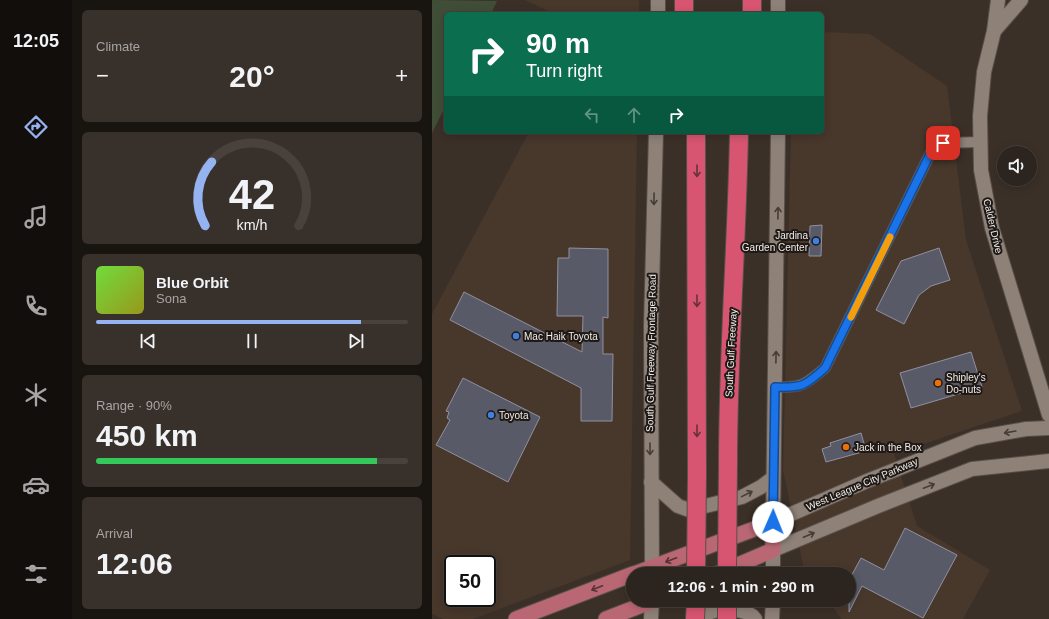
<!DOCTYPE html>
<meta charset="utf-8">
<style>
body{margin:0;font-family:Helvetica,sans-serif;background:#38302b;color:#f1f3f6;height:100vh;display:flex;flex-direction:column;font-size:15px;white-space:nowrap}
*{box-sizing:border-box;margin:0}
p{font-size:13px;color:#a6a4a4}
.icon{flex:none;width:22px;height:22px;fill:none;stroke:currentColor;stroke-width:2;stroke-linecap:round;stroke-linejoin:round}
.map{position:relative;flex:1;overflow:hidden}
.panel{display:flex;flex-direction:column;gap:10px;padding:10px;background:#181410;width:360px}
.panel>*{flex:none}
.hud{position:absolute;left:12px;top:12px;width:380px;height:122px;border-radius:6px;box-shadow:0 2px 10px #0003,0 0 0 1px #48413c;background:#0b6e4f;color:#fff;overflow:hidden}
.fabs{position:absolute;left:565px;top:146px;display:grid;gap:8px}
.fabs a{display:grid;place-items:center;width:40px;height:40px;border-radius:50%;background:#2c241e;box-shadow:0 2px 10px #0003,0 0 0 1px #48413c;font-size:20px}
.speed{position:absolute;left:12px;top:555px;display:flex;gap:8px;font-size:20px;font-weight:700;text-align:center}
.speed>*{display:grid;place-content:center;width:52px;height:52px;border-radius:50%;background:#2c241e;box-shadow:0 2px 10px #0003,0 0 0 1px #48413c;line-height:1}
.speed .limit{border:2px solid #111;border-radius:6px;background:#fff;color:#111}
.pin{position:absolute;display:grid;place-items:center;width:34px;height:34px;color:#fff;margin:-17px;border-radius:8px;box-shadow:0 2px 6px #0006}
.me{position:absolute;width:44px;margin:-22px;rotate:1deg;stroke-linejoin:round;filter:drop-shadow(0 0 3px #0008)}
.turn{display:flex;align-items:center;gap:14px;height:84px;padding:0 16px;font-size:18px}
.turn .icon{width:52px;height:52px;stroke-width:2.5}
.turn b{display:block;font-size:28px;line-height:34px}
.lanes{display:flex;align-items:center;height:38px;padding:0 16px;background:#0003;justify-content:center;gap:20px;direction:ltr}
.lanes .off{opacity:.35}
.big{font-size:30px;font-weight:600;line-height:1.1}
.panel .widget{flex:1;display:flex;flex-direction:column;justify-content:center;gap:6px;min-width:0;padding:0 14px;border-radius:6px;background:#38302b}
.panel .dial{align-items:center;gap:0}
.dial svg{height:104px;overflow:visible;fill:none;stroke:#48413c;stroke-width:7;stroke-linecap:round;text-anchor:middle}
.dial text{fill:#f1f3f6;stroke:none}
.song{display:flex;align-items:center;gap:12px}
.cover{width:48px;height:48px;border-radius:6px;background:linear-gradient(135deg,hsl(100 70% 55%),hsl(60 70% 35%))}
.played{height:4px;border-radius:2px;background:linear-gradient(90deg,#95b2f1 85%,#48413c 85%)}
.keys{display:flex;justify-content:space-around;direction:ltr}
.heat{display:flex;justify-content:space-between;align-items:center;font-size:22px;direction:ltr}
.charge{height:6px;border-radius:3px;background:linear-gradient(90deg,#34c759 90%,#48413c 0)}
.trip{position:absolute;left:194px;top:567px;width:230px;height:40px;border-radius:20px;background:#2c241e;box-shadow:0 2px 10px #0003,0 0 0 1px #48413c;font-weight:600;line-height:40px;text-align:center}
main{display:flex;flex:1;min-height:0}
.dock{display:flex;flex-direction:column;width:72px;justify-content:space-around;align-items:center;background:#120e0c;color:#a6a4a4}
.dock .icon{width:28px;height:28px}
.dock .on{color:#95b2f1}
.dock b{font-size:18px;color:#f1f3f6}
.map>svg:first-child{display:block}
.built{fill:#48372b;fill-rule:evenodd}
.green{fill:#404e37}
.building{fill:#595a68;stroke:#9091a0}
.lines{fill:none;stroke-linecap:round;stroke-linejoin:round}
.street-casing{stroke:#584f48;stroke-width:12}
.secondary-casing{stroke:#584f48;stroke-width:16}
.primary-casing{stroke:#584f48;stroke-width:17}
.highway-casing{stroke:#584f48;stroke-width:20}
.street{stroke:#8e8178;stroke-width:10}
.secondary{stroke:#8e8178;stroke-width:14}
.primary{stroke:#ba6774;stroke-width:15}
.highway{stroke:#d85571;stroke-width:18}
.highway-bridge-casing{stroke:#584f48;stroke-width:20;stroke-linecap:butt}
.highway-bridge{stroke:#d85571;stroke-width:18}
.oneway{stroke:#68313a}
.oneway2{stroke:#453d38}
.oneway3{stroke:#553437}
.route-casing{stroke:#114b97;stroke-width:10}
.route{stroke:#1a73e8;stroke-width:7}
.slow{stroke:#f59e0b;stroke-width:7}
.shop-dot{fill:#3f7fe0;stroke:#1e1916;stroke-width:1.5}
.food-dot{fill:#e8710a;stroke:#1e1916;stroke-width:1.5}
.labels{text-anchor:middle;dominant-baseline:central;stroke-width:4;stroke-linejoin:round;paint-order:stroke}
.street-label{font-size:10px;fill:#f2ebe6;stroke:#1e1916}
.poi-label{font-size:10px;fill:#f2ebe6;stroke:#1e1916;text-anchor:start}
</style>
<main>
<nav class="dock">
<b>12:05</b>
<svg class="icon on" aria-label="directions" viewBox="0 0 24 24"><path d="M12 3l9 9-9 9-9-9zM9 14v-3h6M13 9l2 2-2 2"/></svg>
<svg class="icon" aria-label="music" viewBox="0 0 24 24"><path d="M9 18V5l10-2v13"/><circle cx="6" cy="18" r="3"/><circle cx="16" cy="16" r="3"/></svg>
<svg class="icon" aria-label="phone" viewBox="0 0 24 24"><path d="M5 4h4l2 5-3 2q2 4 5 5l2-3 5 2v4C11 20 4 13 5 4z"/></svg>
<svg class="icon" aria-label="climate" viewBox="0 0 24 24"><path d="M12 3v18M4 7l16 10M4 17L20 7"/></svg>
<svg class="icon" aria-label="car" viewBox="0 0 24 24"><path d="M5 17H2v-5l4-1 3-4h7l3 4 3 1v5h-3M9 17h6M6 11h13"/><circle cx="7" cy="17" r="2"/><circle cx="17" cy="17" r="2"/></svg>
<svg class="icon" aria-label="filters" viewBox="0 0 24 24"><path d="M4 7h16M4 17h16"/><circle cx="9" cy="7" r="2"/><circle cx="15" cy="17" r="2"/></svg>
</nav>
<section class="panel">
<div class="widget"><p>Climate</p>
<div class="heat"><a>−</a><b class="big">20°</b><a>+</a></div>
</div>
<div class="widget dial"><svg viewBox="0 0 100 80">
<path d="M14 69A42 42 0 1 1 86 69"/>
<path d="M14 69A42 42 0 0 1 19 20" stroke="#95b2f1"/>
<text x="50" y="56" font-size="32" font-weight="700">42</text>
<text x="50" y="72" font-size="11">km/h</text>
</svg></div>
<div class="widget">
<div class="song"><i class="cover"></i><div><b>Blue Orbit</b><p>Sona</p></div></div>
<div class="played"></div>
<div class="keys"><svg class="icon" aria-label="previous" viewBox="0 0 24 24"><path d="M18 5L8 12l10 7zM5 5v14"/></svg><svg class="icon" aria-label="pause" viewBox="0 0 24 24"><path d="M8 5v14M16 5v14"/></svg><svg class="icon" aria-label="next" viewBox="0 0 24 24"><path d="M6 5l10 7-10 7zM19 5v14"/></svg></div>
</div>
<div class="widget"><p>Range · 90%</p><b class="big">450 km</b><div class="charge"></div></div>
<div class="widget"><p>Arrival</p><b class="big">12:06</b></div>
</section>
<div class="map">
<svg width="617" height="619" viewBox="0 0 617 619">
<rect width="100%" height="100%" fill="#3b3028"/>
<g class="built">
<path d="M93 0H207V14H122Z"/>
<path d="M390 32 438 34 515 86 534 240 590 411 462 454 485 526 558 570 531 619H410L395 600H417V574H374L373 573 351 470 359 132H390Z"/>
<path d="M97 132H205L198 560 41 619H11L0 614V314ZM21 564H55V598H21Z"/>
</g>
<path class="green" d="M0 0 65 1 59 14H14V105L0 133Z"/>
<g class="building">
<path d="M390 225 389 256H377L378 226Z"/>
<path d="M137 248 176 249V318L171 317V354H181L180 421H149V388L18 320 32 292 150 352 151 316H125L126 258H137Z"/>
<path d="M507 248 518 280 499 286 487 295 472 324 444 310 469 261Z"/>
<path d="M539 352 550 387 479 408 468 373Z"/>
<path d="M31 378 108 417 76 482 4 445 18 420 15 418 17 412 14 411Z"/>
<path d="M429 433 434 451 394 462 390 449 399 446 398 443Z"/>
<path d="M473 528 525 555 491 618 430 586 417 612V580L429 558 452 570Z"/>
</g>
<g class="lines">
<g class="street-casing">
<path id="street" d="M343 387C370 388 373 385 393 368L501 148 511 143 548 142"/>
</g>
<g class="secondary-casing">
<g id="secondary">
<path d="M226 0V14"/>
<path d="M346 0V14"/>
<path d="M566 0 562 31 552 72 548 116 549 170 560 228 617 415"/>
<path d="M562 31 589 0"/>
<path d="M346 132 341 522 435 481 543 438 594 429 617 428"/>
<path d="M219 482 246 506 257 510 310 497 329 487 341 478"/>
<path d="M220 574 219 326 224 132"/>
<path d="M341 574V550L446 506 540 469 617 461"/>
<path d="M219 619 220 600"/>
<path d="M261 619C268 616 275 613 282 611 293 607 316 609 323 619"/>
<path d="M340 619 341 600"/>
</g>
</g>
<g class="primary-casing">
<g id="primary">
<path d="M202 574 341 522V550L285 574"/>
<path d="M84 619 201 574"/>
<path d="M174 619 223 600"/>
</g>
</g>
<g class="highway-casing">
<g id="highway">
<path d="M252 14V0"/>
<path d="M320 14V0"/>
<path d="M264 132 265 474"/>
<path d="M296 463C296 352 305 242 307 132"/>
</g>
</g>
<use href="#street" class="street"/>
<use href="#secondary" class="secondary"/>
<use href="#primary" class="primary"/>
<use href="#highway" class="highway"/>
<g class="highway-bridge-casing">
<g id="highway-bridge">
<path d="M264 574 265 474"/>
<path d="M295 574 296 463"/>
<path d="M263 619 264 600"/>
<path d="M295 619V600"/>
</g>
</g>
<use href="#highway-bridge" class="highway-bridge"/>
</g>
<defs><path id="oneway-shaft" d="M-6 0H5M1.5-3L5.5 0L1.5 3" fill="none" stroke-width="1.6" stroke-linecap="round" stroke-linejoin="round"/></defs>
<g class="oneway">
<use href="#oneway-shaft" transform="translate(265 171) rotate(90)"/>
<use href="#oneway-shaft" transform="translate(265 301) rotate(90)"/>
<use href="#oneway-shaft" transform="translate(265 431) rotate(90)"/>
</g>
<g class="oneway2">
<use href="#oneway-shaft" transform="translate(222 199) rotate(91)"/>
<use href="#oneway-shaft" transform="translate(346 213) rotate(-89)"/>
<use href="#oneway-shaft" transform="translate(344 357) rotate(-89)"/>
<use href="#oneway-shaft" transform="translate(578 432) rotate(170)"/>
<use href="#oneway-shaft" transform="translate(218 449) rotate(90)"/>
<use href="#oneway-shaft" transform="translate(497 486) rotate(-21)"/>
<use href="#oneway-shaft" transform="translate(315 494) rotate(-26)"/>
<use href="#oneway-shaft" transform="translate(377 535) rotate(-23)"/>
</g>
<g class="oneway3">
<use href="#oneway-shaft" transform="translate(239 560) rotate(159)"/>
<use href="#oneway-shaft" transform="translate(165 588) rotate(159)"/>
</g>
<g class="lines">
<g class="route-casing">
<path id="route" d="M341 522 343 387C370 388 373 386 393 368L501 148 511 143"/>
</g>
<use href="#route" class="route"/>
<path class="slow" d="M419 317 458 237"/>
</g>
<g class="shop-dot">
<circle cx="384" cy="241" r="4"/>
<circle cx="84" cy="336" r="4"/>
<circle cx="59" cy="415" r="4"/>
</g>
<g class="food-dot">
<circle cx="506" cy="383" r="4"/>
<circle cx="414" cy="447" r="4"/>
</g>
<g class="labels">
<g class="street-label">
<text transform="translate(561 226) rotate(77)">Calder Drive</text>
<text transform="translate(219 353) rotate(-89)">South Gulf Freeway Frontage Road</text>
<text transform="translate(299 353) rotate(-87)">South Gulf Freeway</text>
<text transform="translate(430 484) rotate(-23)">West League City Parkway</text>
</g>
<g class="poi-label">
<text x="376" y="235" text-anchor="end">Jardina<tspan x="376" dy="12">Garden Center</tspan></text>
<text x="92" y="336">Mac Haik Toyota</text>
<text x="514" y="377">Shipley's<tspan x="514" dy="12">Do-nuts</tspan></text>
<text x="67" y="415">Toyota</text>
<text x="422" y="447">Jack in the Box</text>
</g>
</g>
</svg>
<div class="fabs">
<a><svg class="icon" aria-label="sound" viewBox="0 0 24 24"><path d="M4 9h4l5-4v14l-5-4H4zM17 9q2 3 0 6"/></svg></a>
</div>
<div class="speed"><div class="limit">50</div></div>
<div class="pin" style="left:511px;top:143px;background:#d93025"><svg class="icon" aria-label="arrive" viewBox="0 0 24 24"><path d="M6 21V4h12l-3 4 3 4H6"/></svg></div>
<svg class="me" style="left:341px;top:522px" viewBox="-20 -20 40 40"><circle r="19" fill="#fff"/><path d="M0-13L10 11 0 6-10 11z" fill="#1a73e8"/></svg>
<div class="trip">12:06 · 1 min · 290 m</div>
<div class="hud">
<div class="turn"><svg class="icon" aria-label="right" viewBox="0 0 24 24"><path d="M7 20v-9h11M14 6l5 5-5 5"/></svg><div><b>90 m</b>Turn right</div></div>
<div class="lanes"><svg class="icon off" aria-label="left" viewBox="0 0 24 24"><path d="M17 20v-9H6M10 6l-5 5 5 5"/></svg><svg class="icon off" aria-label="ahead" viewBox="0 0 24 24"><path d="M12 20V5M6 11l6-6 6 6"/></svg><svg class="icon" aria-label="right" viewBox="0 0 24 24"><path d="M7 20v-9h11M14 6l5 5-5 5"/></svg></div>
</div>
</div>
</main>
